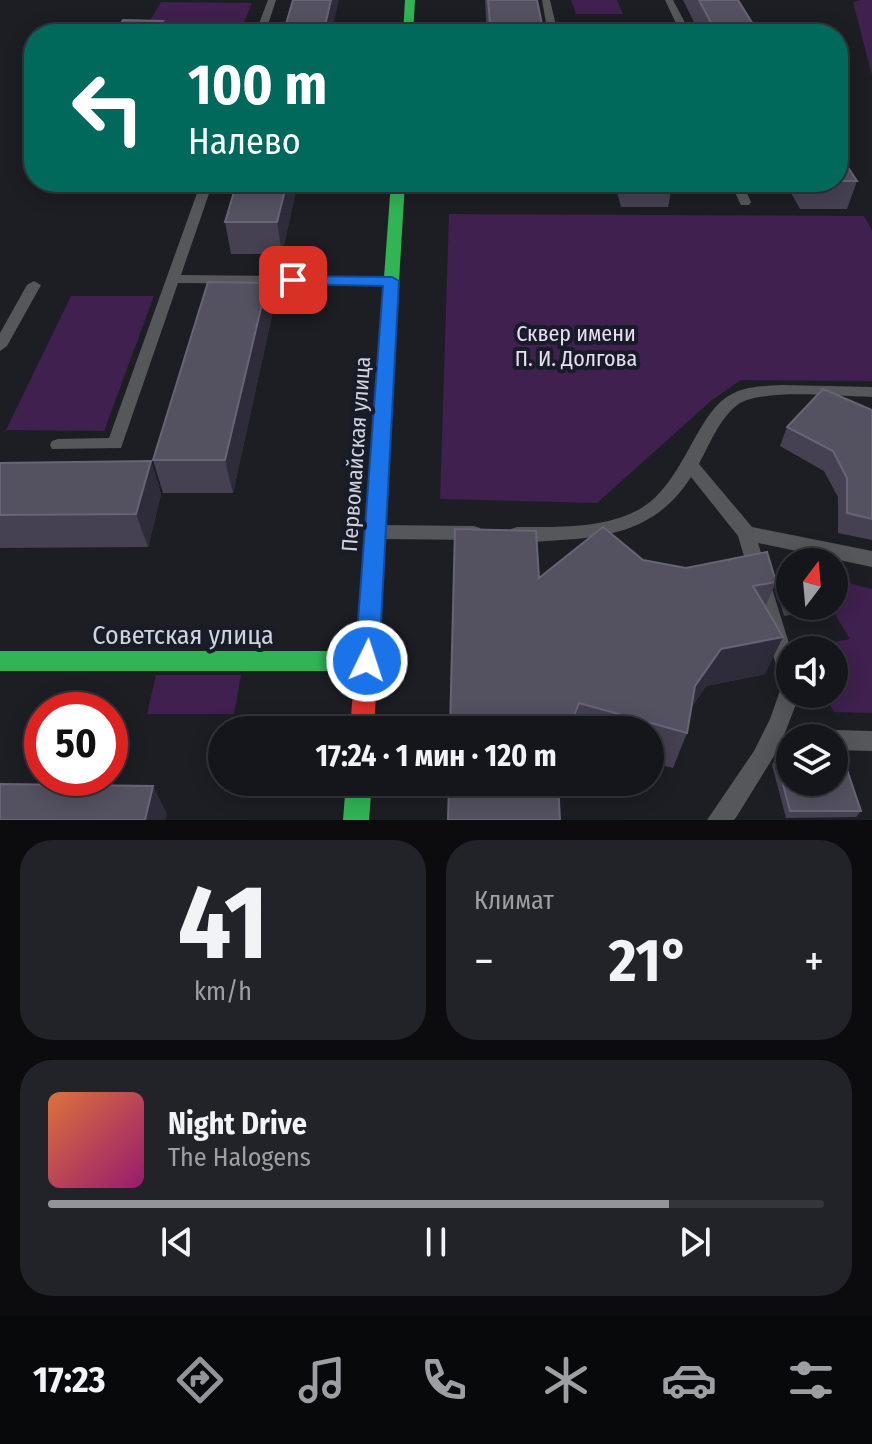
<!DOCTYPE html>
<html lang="ru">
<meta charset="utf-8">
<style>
body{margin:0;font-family:"Fira Sans Condensed",sans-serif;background:#222328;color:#f1f3f6;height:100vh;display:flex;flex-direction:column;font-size:30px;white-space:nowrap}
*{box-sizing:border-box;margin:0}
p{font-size:26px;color:#9d9fa3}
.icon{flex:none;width:44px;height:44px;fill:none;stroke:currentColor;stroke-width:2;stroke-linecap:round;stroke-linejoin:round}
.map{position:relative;height:820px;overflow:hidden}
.panel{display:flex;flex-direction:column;gap:20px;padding:20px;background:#0c0c0f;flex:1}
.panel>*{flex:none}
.banner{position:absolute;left:24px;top:24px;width:824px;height:168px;border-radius:32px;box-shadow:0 4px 20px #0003,0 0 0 2px #34353a;background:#00695c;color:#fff;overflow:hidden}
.needle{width:52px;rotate:16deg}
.buttons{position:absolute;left:776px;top:548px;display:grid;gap:16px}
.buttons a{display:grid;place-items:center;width:72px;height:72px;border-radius:50%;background:#15161b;box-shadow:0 4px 20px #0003,0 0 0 2px #34353a;font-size:40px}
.speed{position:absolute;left:24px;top:692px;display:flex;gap:16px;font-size:40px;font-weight:700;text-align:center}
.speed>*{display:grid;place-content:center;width:104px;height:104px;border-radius:50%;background:#15161b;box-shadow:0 4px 20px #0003,0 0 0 2px #34353a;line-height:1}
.speed .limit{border:12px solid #d22;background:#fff;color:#111}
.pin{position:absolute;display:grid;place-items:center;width:68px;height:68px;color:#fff;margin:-34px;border-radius:16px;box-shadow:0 4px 12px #0006}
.me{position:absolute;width:88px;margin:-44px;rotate:4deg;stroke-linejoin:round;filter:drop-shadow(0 0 6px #0008)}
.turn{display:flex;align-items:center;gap:28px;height:168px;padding:0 32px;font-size:36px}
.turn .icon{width:104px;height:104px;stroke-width:2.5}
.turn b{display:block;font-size:56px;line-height:68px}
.big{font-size:60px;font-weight:700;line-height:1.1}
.panel .card{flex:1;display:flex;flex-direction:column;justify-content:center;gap:12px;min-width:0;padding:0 28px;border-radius:32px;background:#222328}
.panel .dial{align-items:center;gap:0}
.dial b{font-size:104px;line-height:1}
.song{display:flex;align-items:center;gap:24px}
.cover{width:96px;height:96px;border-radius:12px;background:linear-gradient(135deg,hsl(20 70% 55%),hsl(320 70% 35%))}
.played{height:8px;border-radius:4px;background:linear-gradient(90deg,#92949c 80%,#34353a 80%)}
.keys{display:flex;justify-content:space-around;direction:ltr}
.heat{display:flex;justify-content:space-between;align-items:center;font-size:44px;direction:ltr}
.panel .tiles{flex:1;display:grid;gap:20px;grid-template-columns:1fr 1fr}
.card:last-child{grid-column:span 2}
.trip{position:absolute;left:208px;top:716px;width:456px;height:80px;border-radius:40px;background:#15161b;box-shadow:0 4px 20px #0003,0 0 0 2px #34353a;font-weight:700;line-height:80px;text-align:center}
.menu{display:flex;height:128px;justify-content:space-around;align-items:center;background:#08090b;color:#9d9fa3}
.menu .icon{width:56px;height:56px}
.menu .on{color:#92949c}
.menu b{font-size:36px;color:#f1f3f6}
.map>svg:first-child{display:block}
.green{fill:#3f204e}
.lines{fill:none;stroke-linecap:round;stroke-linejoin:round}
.lane{fill:#56575a;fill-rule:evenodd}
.fast{fill:#30b455;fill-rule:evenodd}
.jam{fill:#e5322d;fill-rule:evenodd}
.wall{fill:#454152}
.shaded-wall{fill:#2e2c3a}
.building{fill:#545161;stroke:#676575;stroke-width:2}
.route{fill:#1a73e8;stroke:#114b97;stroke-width:2}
.labels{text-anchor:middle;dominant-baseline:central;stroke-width:8;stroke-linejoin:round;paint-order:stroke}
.park-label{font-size:22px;fill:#ebddf2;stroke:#181c28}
.street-label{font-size:22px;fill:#d1d4dd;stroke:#181c28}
.near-street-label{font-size:26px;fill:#d1d4dd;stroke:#181c28}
</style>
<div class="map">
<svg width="872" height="820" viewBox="0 0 872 820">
<rect width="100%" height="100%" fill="#1c1e24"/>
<g class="green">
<path d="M571 0H617L623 14H576Z"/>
<path d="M861 0H872V75L853 2Z"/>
<path d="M161 2 252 3 239 34H142Z"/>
<path d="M449 214 864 216 872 230V381L741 380 712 400 597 503 440 499Z"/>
<path d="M71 296H154L104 431 6 430Z"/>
<path d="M834 579 872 589V713L834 712 824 694H834V650L799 648 850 639 830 606H834Z"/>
<path d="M156 675H241L234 714H147Z"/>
</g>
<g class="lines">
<g class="lane">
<path d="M268 0H276L265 34H255Z"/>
<path d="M542 0H550L558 34H548Z"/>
<path d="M665 0H673L691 34H681Z"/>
<path d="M201 182H213L181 275 392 277 399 281 392 285 178 283 121 448 52 449 50 445 52 441 58 439 109 438Z"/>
<path d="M543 182H555V184L549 188 545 187Z"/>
<path d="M730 182H742L751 202 749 205H741Z"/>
<path d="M34 281 41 285 7 346 0 351V333L27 285Z"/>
<path d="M782 385 872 387V397C841 397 759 387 736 406 719 420 709 445 699 464L752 527 872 551V567L758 543 791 650 790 694H800L779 748 737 816 734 820H707L754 751 770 719 782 685 738 536 691 477C660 526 616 537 561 540 545 541 526 544 511 539L508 534 511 529 517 527C556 527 602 529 638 510 685 485 696 409 734 393 749 386 766 386 782 385Z"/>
<path d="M381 525 474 526 480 528 483 533 480 538 474 540 381 539 375 537 372 532 375 527Z"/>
<path d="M834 730 872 731V751L834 750V738H824L826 733Z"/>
</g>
<g class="fast">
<path d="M405 0H415L413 34H403Z"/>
<path d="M391 182H405L396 332 388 337 380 332Z"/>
<path d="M0 651H367L375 654 379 661 375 668 367 671H0Z"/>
<path d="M346 782H372L369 820H343Z"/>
</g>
<path class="jam" d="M388 327 396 332 374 730H350L380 332Z"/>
</g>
<g class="wall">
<path d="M485 0H537L544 34H487Z"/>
<path d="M683 0H738L759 34H700Z"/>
<path d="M838 152 857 181 847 209H800L785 182H838Z"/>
<path d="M237 182H298L282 254H231L225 222Z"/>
<path d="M465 182H515L514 194H466Z"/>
<path d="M614 182H673L668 207H621Z"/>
<path d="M272 315 233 493H163L153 460Z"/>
<path d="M869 409 872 410V540L838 533V497L824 471 780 446 787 427Z"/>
<path d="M151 461 161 494 148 547 0 548V463Z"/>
<path d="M643 560 686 568 776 582 765 607V674L706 686 691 708 687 733 673 768 650 762V730H450L539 578Z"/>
<path d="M778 579 790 606H822L820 610 784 616 775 587Z"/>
<path d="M776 758 861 811 856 817 786 818 772 765Z"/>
</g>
<g class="shaded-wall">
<path d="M331 0H339L331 34H323Z"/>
<path d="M163 21 166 34H155Z"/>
<path d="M287 182H298L282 254 277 222Z"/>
<path d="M267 283 272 315 233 493 225 460Z"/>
<path d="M151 461 161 494 148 547 136 514Z"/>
<path d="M783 637 765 674 706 686 681 722 695 686 721 649Z"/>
<path d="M579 703 573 730H569Z"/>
<path d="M153 786 167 814 165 820H145Z"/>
</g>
<g class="building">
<path d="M293 0H331L323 34H283Z"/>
<path d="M488 0H537L544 34H491Z"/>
<path d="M699 0H738L759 34H717Z"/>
<path d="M123 20 163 21 155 34H115Z"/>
<path d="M838 152 857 181H838Z"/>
<path d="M237 182H287L277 222H225Z"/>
<path d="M208 282 267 283 225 460H153Z"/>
<path d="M823 389 872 410V519L847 513V478L833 451 787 427Z"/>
<path d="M151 461 136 514 0 515V463Z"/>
<path d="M603 527 643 560 686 568 767 552 776 582 753 586 783 637 721 649 695 686 687 733 579 703 569 730H450L455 529 536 531 539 578Z"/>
<path d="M790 577V606H805L787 609 778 579Z"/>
<path d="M776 758H790V782H834V758H843L861 811H790Z"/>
<path d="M449 782H558L560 820H448Z"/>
<path d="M0 784 153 786 145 820H0Z"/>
</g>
<path class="route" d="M293 276 392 277 399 281 379 661 375 668 367 671 359 668 355 661 383 286 288 284V277Z"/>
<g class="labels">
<g class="park-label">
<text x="576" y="333">Сквер имени<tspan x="576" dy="25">П. И. Долгова</tspan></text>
</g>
<g class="street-label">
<text transform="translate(356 454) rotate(-86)">Первомайская улица</text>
</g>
<g class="near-street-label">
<text x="183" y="635">Советская улица</text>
</g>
</g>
</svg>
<div class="buttons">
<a><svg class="needle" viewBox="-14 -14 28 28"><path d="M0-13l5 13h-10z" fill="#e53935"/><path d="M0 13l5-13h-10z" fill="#9d9fa3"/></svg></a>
<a><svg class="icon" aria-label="sound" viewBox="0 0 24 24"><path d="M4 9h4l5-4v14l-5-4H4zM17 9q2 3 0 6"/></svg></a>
<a><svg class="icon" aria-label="layers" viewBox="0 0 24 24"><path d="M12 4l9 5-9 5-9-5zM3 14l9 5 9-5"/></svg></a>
</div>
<div class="speed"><div class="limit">50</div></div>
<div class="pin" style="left:293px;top:280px;background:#d93025"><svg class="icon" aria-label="arrive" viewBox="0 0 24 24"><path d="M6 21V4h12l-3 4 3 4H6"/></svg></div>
<svg class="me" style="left:367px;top:661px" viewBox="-20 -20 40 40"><circle r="17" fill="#1a73e8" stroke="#fff" stroke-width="3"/><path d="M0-11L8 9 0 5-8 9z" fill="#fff"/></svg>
<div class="trip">17:24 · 1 мин · 120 m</div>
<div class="banner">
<div class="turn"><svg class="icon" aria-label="left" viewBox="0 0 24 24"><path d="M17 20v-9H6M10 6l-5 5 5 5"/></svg><div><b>100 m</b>Налево</div></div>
</div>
</div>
<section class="panel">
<div class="tiles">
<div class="card dial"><b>41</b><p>km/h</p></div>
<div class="card"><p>Климат</p>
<div class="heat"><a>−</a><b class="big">21°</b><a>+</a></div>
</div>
<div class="card">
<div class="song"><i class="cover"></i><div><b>Night Drive</b><p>The Halogens</p></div></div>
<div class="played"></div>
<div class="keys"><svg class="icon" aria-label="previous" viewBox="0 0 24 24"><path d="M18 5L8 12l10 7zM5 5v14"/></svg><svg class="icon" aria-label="pause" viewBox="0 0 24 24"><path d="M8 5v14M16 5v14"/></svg><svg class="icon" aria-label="next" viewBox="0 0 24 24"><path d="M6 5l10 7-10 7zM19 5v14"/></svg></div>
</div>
</div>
</section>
<nav class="menu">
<b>17:23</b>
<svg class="icon on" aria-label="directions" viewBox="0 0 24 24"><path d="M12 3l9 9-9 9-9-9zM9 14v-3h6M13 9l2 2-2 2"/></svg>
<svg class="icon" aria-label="music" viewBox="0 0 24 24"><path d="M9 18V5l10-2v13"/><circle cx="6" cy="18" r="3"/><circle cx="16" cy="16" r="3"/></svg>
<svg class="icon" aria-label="phone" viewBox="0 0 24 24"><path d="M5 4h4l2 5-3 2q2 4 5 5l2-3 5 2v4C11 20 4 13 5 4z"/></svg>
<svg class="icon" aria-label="climate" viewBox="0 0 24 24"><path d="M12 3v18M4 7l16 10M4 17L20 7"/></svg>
<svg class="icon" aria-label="car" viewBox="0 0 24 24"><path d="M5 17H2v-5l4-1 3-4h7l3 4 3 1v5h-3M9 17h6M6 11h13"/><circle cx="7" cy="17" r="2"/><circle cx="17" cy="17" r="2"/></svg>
<svg class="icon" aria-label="filters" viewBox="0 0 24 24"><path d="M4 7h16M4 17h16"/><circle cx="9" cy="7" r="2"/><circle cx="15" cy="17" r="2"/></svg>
</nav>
